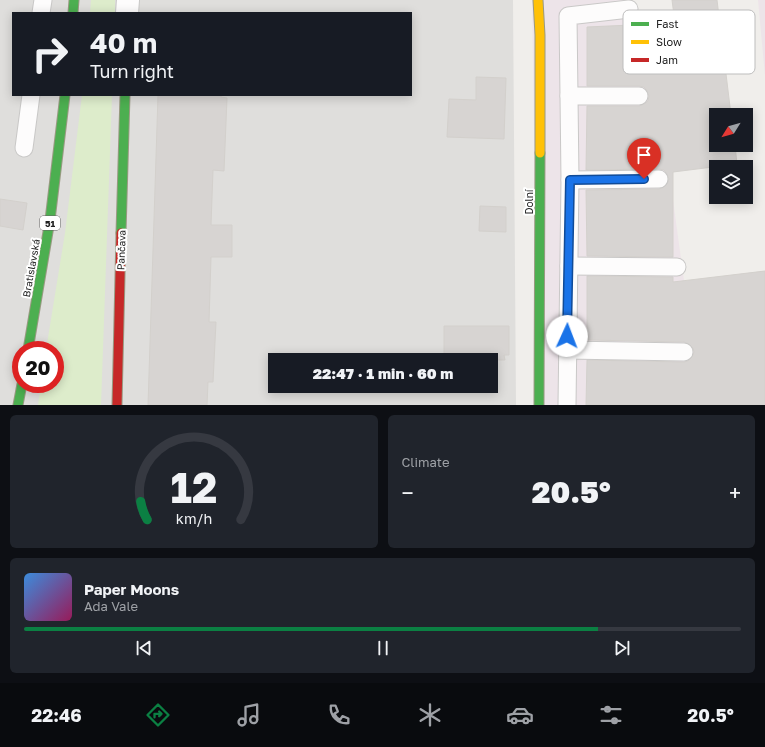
<!DOCTYPE html>
<meta charset="utf-8">
<style>
body{margin:0;font-family:"Golos Text",sans-serif;background:#20242c;color:#f1f3f6;height:100vh;display:flex;flex-direction:column;font-size:15px;white-space:nowrap}
*{box-sizing:border-box;margin:0}
p{font-size:13px;color:#9ea1a6}
.icon{flex:none;width:22px;height:22px;fill:none;stroke:currentColor;stroke-width:2;stroke-linecap:round;stroke-linejoin:round}
.map{position:relative;height:405px;overflow:hidden}
.details{display:flex;flex-direction:column;gap:10px;padding:10px;background:#0d0f14;flex:1}
.details>*{flex:none}
.hud{position:absolute;left:12px;top:12px;width:400px;height:84px;border-radius:0px;box-shadow:0 2px 10px #0003;background:#171b24;color:#f1f3f6;overflow:hidden}
.needle{width:26px;rotate:233deg}
.controls{position:absolute;left:709px;top:108px;display:grid;gap:8px}
.controls a{display:grid;place-items:center;width:44px;height:44px;border-radius:0px;background:#171b24;box-shadow:0 2px 10px #0003;font-size:20px}
.speed{position:absolute;left:12px;top:341px;display:flex;gap:8px;font-size:20px;font-weight:700;text-align:center}
.speed>*{display:grid;place-content:center;width:52px;height:52px;border-radius:50%;background:#171b24;box-shadow:0 2px 10px #0003;line-height:1}
.speed .limit{border:6px solid #d22;background:#fff;color:#111}
.pin{position:absolute;display:grid;place-items:center;width:34px;height:34px;color:#fff;margin:-41px -17px;border-radius:50% 50% 50% 0;rotate:-45deg;box-shadow:0 0 4px #0007}
.pin .icon{rotate:45deg}
.me{position:absolute;width:44px;margin:-22px;rotate:2deg;stroke-linejoin:round;filter:drop-shadow(0 0 3px #0008)}
.turn{display:flex;align-items:center;gap:14px;height:84px;padding:0 12px;font-size:18px}
.turn .icon{width:52px;height:52px;stroke-width:2.5}
.turn b{display:block;font-size:28px;line-height:34px}
.big{font-size:30px;font-weight:800;line-height:1.1}
.details .widget{flex:1;display:flex;flex-direction:column;justify-content:center;gap:6px;min-width:0;padding:0 14px;border-radius:6px;background:#20242c}
.details .dial{align-items:center;gap:0}
.dial svg{height:104px;overflow:visible;fill:none;stroke:#363941;stroke-width:7;stroke-linecap:round;text-anchor:middle}
.dial text{fill:#f1f3f6;stroke:none}
.song{display:flex;align-items:center;gap:12px}
.cover{width:48px;height:48px;border-radius:6px;background:linear-gradient(135deg,hsl(210 70% 55%),hsl(330 70% 35%))}
.played{height:4px;border-radius:2px;background:linear-gradient(90deg,#0b8043 80%,#363941 80%)}
.keys{display:flex;justify-content:space-around;direction:ltr}
.heat{display:flex;justify-content:space-between;align-items:center;font-size:22px;direction:ltr}
.details .tiles{flex:1;display:grid;gap:10px;grid-template-columns:1fr 1fr}
.widget:last-child{grid-column:span 2}
.trip{position:absolute;left:268px;top:353px;width:230px;height:40px;border-radius:0px;background:#171b24;box-shadow:0 2px 10px #0003;font-weight:800;line-height:40px;text-align:center}
.tab-bar{display:flex;height:64px;justify-content:space-around;align-items:center;background:#090b0e;color:#9ea1a6}
.tab-bar .icon{width:28px;height:28px}
.tab-bar .selected{color:#0b8043}
.tab-bar b{font-size:18px;color:#f1f3f6}
.map>svg:first-child{display:block}
.residential{fill:#dfdedc;fill-rule:evenodd}
.industrial{fill:#ede4e9}
.grass{fill:#ddeccb}
.building{fill:#d7d4d2;stroke:#d3d0cc}
.lines{fill:none;stroke-linecap:round;stroke-linejoin:round}
.lane-casing{stroke:#c9c8c7;stroke-width:19}
.street-casing{stroke:#c9c8c7;stroke-width:24}
.fast-casing{stroke:#999a82;stroke-width:11}
.slow-casing{stroke:#999a82;stroke-width:11}
.jam-casing{stroke:#999a82;stroke-width:11}
.lane{stroke:#fdfcfc;stroke-width:17}
.street{stroke:#fdfcfc;stroke-width:22}
.fast{stroke:#4caf50;stroke-width:9}
.slow{stroke:#ffc107;stroke-width:9}
.jam{stroke:#c62828;stroke-width:9}
.route-casing{stroke:#114b97;stroke-width:10}
.route{stroke:#1a73e8;stroke-width:7}
.labels{text-anchor:middle;dominant-baseline:central;stroke-width:4;stroke-linejoin:round;paint-order:stroke}
.shield{fill:#fff;stroke:#646464;stroke-width:1}
.shield-label{font-size:9px;font-weight:bold;fill:#222}
.street-label{font-size:10px;fill:#222;stroke:#fff}
.key{fill:#fff;stroke:#bdbdbd;stroke-width:1}
.key-label{font-size:11px;fill:#222}
</style>
<div class="map">
<svg width="765" height="405" viewBox="0 0 765 405">
<rect width="100%" height="100%" fill="#f0eeeb"/>
<path class="residential" d="M0 0H513L516 405H0ZM13 13H411V95H13ZM21 350H55V384H21ZM275 360H491V386H275Z"/>
<g class="industrial">
<path d="M532 0H630L673 200 701 405H538Z"/>
<path d="M758 0H765V76Z"/>
</g>
<g class="grass">
<path d="M91 0H115V13H90Z"/>
<path d="M82 95H112L101 405H38L41 384H55V350H46L65 233Z"/>
</g>
<g class="building">
<path d="M672 0H717L731 115H716V145H735L737 164 673 172V257L587 256 586 190 659 189 664 187 667 184 669 179 667 174 664 170 659 169 586 170 587 106H639L644 104 648 101 649 96 647 91 644 87 639 86H587V27L675 23Z"/>
<path d="M476 77 506 78 504 139 447 137 449 99 476 100Z"/>
<path d="M158 95H221V97L227 98 224 171 213 170 211 225H232V257H211L209 322H216L213 382H208L207 405H148Z"/>
<path d="M0 199 27 203 23 230 0 226Z"/>
<path d="M480 206 506 207V232L479 231Z"/>
<path d="M765 271V405H586L587 360 684 362 688 361 692 357 694 352 693 348 689 344 684 342 587 340V276L673 277V282Z"/>
<path d="M444 326H509V355H504L505 360H444Z"/>
</g>
<g class="lines">
<g class="lane-casing">
<g id="lane">
<path d="M41 13 43 0"/>
<path d="M569 96 568 16 629 9"/>
<path d="M24 148 31 95"/>
<path d="M570 180 659 179"/>
<path d="M569 266 677 267"/>
<path d="M567 350 684 352"/>
<path d="M567 405 570 180 569 96H639"/>
</g>
</g>
<g class="street-casing">
<path id="street" d="M127 13 128 0"/>
</g>
<g class="fast-casing">
<g id="fast">
<path d="M73 13 74 0"/>
<path d="M121 233 125 95"/>
<path d="M28 350 50 220 65 95"/>
<path d="M18 405 22 384"/>
<path d="M539 405 540 153"/>
</g>
</g>
<g class="slow-casing">
<path id="slow" d="M538 0 540 35V153"/>
</g>
<g class="jam-casing">
<path id="jam" d="M117 405 121 233"/>
</g>
<use href="#lane" class="lane"/>
<use href="#street" class="street"/>
<use href="#fast" class="fast"/>
<use href="#slow" class="slow"/>
<use href="#jam" class="jam"/>
</g>
<g class="lines">
<g class="route-casing">
<path id="route" d="M567 336 570 180 644 179"/>
</g>
<use href="#route" class="route"/>
</g>
<g class="labels">
<rect class="shield" x="40" y="216" width="20" height="14" rx="3"/>
<g class="shield-label">
<text x="50" y="223">51</text>
</g>
<g class="street-label">
<text transform="translate(529 202) rotate(-90)">Dolní</text>
<text transform="translate(121 250) rotate(-88)">Pančava</text>
<text transform="translate(31 268) rotate(-80)">Bratislavská</text>
</g>
</g>
<rect x="623" y="10" width="132" height="64" rx="6" class="key"/>
<rect x="631" y="22" width="18" height="4" fill="#4caf50"/>
<rect x="631" y="40" width="18" height="4" fill="#ffc107"/>
<rect x="631" y="58" width="18" height="4" fill="#c62828"/>
<g class="key-label">
<text x="656" y="28">Fast</text>
<text x="656" y="46">Slow</text>
<text x="656" y="64">Jam</text>
</g>
</svg>
<div class="controls">
<a><svg class="needle" viewBox="-14 -14 28 28"><path d="M0-13l5 13h-10z" fill="#e53935"/><path d="M0 13l5-13h-10z" fill="#9ea1a6"/></svg></a>
<a><svg class="icon" aria-label="layers" viewBox="0 0 24 24"><path d="M12 4l9 5-9 5-9-5zM3 14l9 5 9-5"/></svg></a>
</div>
<div class="speed"><div class="limit">20</div></div>
<div class="pin" style="left:644px;top:179px;background:#d93025"><svg class="icon" aria-label="arrive" viewBox="0 0 24 24"><path d="M6 21V4h12l-3 4 3 4H6"/></svg></div>
<svg class="me" style="left:567px;top:336px" viewBox="-20 -20 40 40"><circle r="19" fill="#fff"/><path d="M0-13L10 11 0 6-10 11z" fill="#1a73e8"/></svg>
<div class="trip">22:47 · 1 min · 60 m</div>
<div class="hud">
<div class="turn"><svg class="icon" aria-label="right" viewBox="0 0 24 24"><path d="M7 20v-9h11M14 6l5 5-5 5"/></svg><div><b>40 m</b>Turn right</div></div>
</div>
</div>
<section class="details">
<div class="tiles">
<div class="widget dial"><svg viewBox="0 0 100 80">
<path d="M14 69A42 42 0 1 1 86 69"/>
<path d="M14 69A42 42 0 0 1 9 55" stroke="#0b8043"/>
<text x="50" y="56" font-size="32" font-weight="700">12</text>
<text x="50" y="72" font-size="11">km/h</text>
</svg></div>
<div class="widget"><p>Climate</p>
<div class="heat"><a>−</a><b class="big">20.5°</b><a>+</a></div>
</div>
<div class="widget">
<div class="song"><i class="cover"></i><div><b>Paper Moons</b><p>Ada Vale</p></div></div>
<div class="played"></div>
<div class="keys"><svg class="icon" aria-label="previous" viewBox="0 0 24 24"><path d="M18 5L8 12l10 7zM5 5v14"/></svg><svg class="icon" aria-label="pause" viewBox="0 0 24 24"><path d="M8 5v14M16 5v14"/></svg><svg class="icon" aria-label="next" viewBox="0 0 24 24"><path d="M6 5l10 7-10 7zM19 5v14"/></svg></div>
</div>
</div>
</section>
<nav class="tab-bar">
<b>22:46</b>
<svg class="icon selected" aria-label="directions" viewBox="0 0 24 24"><path d="M12 3l9 9-9 9-9-9zM9 14v-3h6M13 9l2 2-2 2"/></svg>
<svg class="icon" aria-label="music" viewBox="0 0 24 24"><path d="M9 18V5l10-2v13"/><circle cx="6" cy="18" r="3"/><circle cx="16" cy="16" r="3"/></svg>
<svg class="icon" aria-label="phone" viewBox="0 0 24 24"><path d="M5 4h4l2 5-3 2q2 4 5 5l2-3 5 2v4C11 20 4 13 5 4z"/></svg>
<svg class="icon" aria-label="climate" viewBox="0 0 24 24"><path d="M12 3v18M4 7l16 10M4 17L20 7"/></svg>
<svg class="icon" aria-label="car" viewBox="0 0 24 24"><path d="M5 17H2v-5l4-1 3-4h7l3 4 3 1v5h-3M9 17h6M6 11h13"/><circle cx="7" cy="17" r="2"/><circle cx="17" cy="17" r="2"/></svg>
<svg class="icon" aria-label="filters" viewBox="0 0 24 24"><path d="M4 7h16M4 17h16"/><circle cx="9" cy="7" r="2"/><circle cx="15" cy="17" r="2"/></svg>
<b>20.5°</b>
</nav>
